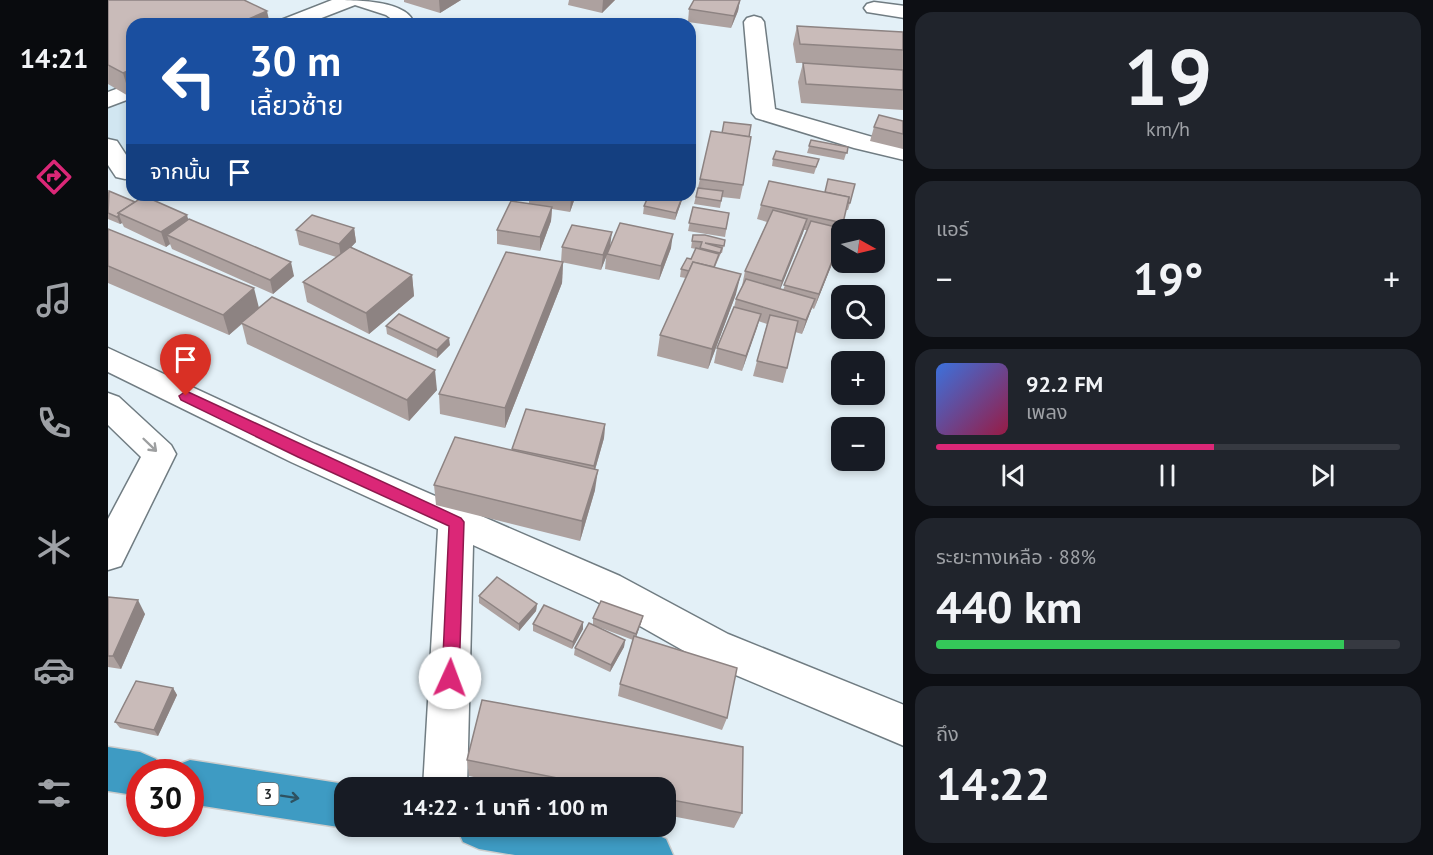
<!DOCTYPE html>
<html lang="th">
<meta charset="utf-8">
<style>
body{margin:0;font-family:"PT Sans","Noto Sans Thai",sans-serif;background:#20242c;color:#f1f3f6;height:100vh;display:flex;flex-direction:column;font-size:22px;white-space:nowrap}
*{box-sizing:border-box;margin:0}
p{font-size:20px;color:#9ea1a6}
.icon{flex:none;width:33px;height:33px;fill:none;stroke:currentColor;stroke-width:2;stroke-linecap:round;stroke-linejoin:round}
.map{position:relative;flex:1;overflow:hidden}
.side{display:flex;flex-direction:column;gap:12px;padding:12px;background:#0d0f14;width:530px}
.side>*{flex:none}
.hud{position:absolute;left:18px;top:18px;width:570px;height:183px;border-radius:18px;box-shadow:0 3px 9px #0003;background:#1a4fa0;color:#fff;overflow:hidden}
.needle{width:39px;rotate:98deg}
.fabs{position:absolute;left:723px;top:219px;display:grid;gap:12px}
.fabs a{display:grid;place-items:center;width:54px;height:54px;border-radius:12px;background:#171b24;box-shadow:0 3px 9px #0003;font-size:30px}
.speed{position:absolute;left:18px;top:759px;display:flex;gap:12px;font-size:30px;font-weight:700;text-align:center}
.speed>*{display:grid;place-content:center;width:78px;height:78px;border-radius:50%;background:#171b24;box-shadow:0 3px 9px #0003;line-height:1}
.speed .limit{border:9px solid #d22;background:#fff;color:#111}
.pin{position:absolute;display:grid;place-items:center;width:51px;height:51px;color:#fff;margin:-62px -26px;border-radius:50% 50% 50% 0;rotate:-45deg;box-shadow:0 0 6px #0007}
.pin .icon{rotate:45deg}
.me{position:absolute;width:66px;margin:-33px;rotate:2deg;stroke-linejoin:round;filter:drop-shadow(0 0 4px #0008)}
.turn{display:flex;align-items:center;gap:21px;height:126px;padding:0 24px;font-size:27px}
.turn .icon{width:78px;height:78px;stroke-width:2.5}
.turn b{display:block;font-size:42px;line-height:51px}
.then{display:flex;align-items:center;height:57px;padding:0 24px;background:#0003;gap:12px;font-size:22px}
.big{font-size:45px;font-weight:700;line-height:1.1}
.side .widget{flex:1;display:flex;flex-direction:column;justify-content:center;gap:9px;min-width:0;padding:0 21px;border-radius:18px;background:#20242c}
.side .dial{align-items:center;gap:0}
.dial b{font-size:78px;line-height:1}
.song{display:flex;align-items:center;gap:18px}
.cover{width:72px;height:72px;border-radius:9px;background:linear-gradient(135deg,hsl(220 70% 55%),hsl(340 70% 35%))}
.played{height:6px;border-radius:3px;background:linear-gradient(90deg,#db2777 60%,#363941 60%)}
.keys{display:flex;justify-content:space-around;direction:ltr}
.heat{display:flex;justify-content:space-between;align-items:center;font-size:33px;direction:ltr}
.charge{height:9px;border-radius:4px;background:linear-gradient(90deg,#34c759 88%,#363941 0)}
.trip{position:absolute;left:226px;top:777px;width:342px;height:60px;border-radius:18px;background:#171b24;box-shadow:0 3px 9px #0003;font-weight:700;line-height:60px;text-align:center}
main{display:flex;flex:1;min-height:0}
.menu{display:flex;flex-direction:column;width:108px;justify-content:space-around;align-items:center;background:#090b0e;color:#9ea1a6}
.menu .icon{width:42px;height:42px}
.menu .current{color:#db2777}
.menu b{font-size:27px;color:#f1f3f6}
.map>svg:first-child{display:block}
.built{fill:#d1e6f1}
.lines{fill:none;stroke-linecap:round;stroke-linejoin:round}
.minor-casing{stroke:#707c82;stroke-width:3}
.highway-casing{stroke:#cbcccc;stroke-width:3}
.minor{fill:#fff;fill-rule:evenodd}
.highway{fill:#3e9bc3;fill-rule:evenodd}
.wall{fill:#ada19f;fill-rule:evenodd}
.shaded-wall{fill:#8d8382}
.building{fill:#c9bbb9;stroke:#8d8382;stroke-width:1.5}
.oneway{stroke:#9d9fa0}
.oneway2{stroke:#2e5261}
.route{fill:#db2777;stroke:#8e194d;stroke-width:1.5}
.labels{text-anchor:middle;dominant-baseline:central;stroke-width:4.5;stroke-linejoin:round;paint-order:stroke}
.shield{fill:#fff;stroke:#666a6b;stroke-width:1.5}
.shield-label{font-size:14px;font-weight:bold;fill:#252a2c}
</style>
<main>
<nav class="menu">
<b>14:21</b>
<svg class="icon current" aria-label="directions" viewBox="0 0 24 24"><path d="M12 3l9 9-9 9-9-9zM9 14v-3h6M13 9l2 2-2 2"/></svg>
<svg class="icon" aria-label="music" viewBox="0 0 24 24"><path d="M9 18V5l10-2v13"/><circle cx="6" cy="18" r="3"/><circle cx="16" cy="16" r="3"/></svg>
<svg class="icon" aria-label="phone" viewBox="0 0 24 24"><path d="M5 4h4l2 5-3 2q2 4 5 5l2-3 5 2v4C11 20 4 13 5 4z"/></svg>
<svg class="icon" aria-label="climate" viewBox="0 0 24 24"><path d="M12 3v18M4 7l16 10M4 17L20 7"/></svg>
<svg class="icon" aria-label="car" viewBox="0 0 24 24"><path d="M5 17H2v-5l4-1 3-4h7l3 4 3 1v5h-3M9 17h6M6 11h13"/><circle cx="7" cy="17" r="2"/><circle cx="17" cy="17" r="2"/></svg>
<svg class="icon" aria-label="filters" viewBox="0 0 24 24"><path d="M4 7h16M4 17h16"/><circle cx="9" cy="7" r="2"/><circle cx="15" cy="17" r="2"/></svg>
</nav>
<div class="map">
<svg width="796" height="855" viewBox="0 0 796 855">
<rect width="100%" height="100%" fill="#e3f0f7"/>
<path class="built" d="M0 0 24 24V155L0 165Z"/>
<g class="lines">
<g class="minor-casing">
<g id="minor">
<path d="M224 0C246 0 301 0 306 24H286L285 20 278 15 247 5 198 24H170L173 20Z"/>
<path d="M766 2 796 6V18L759 12 756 8 759 4Z"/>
<path d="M646 16 653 18 656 22 667 109 796 146V160L746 148 648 118 644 113 636 22 639 18Z"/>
<path d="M24 83V98L0 107V92Z"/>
<path d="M0 139 9 141 24 164V178L17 179 8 177 0 165Z"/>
<path d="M0 348 207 444 512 576 620 634 796 705V746L592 660 486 600 365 545 359 788H315L330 529 183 462 0 372Z"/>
<path d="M0 393 11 397 63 445 68 454 13 566 0 570V519L33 457 0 425Z"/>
</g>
</g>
<g class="highway-casing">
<g id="highway">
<path d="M0 747 32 752 48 759 53 772H32V796L0 791Z"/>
<path d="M82 760 237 784 247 788H237V826H242L237 828 82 804V772H64L66 766Z"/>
<path d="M348 826H511L542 832 558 839 565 855H407L371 849 355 842Z"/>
</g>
</g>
<use href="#minor" class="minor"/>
<use href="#highway" class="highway"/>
</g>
<g class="wall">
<path d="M0 0 24 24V96L22 97 0 84Z"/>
<path d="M296 0H353L332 13 296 2Z"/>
<path d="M461 0H507L494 13 460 5Z"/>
<path d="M632 0 630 11 623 28 580 22 581 9Z"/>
<path d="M689 26 795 32V110L693 103 690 82 695 63H688L685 44Z"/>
<path d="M795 121V149L762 141 766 127Z"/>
<path d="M641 137 635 185 632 199 614 197 612 208 586 204 592 179Z"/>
<path d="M703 140 740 147 736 160 699 153Z"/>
<path d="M665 159H711L706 174 664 166Z"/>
<path d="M0 192 80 220 186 276 165 294 64 249 62 244 58 247 16 227 14 223 12 224 0 219Z"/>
<path d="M421 195H468L462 212 444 209 443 221 432 251 389 244V230L421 203Z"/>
<path d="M575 195 574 200 567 220 535 214 536 206Z"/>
<path d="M742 203 740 210H738L733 229 734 238 732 244 706 309 704 308 694 334 687 332 679 368 675 383 645 376 659 324 650 321 634 371 606 363 609 348 626 307 628 299 634 286 637 271 659 222 649 219 653 205ZM696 230H699L675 290 672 289Z"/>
<path d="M585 207 621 213 617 237 580 231Z"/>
<path d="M246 228 248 242 243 247 304 275 306 296 261 334 199 302 195 282 228 257 191 245 188 230Z"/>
<path d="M0 229 151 308 329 390 301 421 139 344 134 324 121 335 0 283Z"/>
<path d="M585 235 617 240 614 253H613L607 267 628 294 600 369 549 356 552 335 578 278 572 277 573 269 583 259 588 249 583 248Z"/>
<path d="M502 246 563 248 551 280 497 269 498 257 493 270 453 262 454 247Z"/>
<path d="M455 262 454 283 397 428 332 414 331 394Z"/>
<path d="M278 326 342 345 329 358 279 334Z"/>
<path d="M497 424 496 438 487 470V490L472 541 328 505 326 485 404 450V449Z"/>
<path d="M371 596 429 604 428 611 411 631 371 603Z"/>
<path d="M0 597 37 614 13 669 0 667Z"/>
<path d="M535 616 533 623 528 637 619 718 614 730 510 696 512 684 525 640 485 625 517 640 516 647 502 672 466 655 467 648 485 625V618Z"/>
<path d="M475 622V629L464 649 425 631V624Z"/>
<path d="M65 688 69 695 50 736 12 728 7 722Z"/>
<path d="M374 700 635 747 634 813 626 828 558 815V788H417L361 776 359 760Z"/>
</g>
<g class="shaded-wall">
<path d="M331 0H353L332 13Z"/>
<path d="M495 0H507L494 13Z"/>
<path d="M632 0 630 11 623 28 626 16Z"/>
<path d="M159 11 162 24H129Z"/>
<path d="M24 69V96L22 97 15 73Z"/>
<path d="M463 195H468L462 212 463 197Z"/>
<path d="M575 195 574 200 567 220 568 213Z"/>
<path d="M444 207 443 221 432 251V237Z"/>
<path d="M11 215 14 223 12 224 9 217Z"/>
<path d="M79 215 83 229 59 235 62 244 58 247 53 232Z"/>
<path d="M699 219 695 233 670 295 674 281Z"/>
<path d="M246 228 248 242 233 258 231 244Z"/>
<path d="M504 232 502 247 493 270 495 255Z"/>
<path d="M565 234 563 248 551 280 553 266Z"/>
<path d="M734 236 732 244 706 309 711 294Z"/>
<path d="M183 262 186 276 165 294 162 280Z"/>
<path d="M455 262 454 283 397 428V408Z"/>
<path d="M633 274 628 294 600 369 604 349Z"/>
<path d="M304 275 306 296 261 334 258 313Z"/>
<path d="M146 288 151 308 121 335 115 315Z"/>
<path d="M707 299 702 313 694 334 698 320Z"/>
<path d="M653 314 649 328 634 371 638 356Z"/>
<path d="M341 338 342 345 329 358V350Z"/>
<path d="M327 370 329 390 301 421 299 400Z"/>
<path d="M497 424 496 438 484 480 486 466Z"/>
<path d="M490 470 487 490 472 541 474 521Z"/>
<path d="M30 600 37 614 13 669 5 656Z"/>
<path d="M429 604 428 611 411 631V624Z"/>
<path d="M535 616 533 623 527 640 528 634Z"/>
<path d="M475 622V629L464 649 465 642Z"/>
<path d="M517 640 516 647 502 672 503 665Z"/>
<path d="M65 688 69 695 50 736 46 730Z"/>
</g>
<g class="building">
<path d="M0 0H136L159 11 129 24H24V69L15 73 0 65Z"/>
<path d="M586 0H632L626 16 581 9Z"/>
<path d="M689 26 795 32V50L692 44Z"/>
<path d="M695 63 795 70V90L698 84Z"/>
<path d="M771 115 795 121V134L766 127Z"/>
<path d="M616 122 643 125 641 137 614 133Z"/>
<path d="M603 131 643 137 635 185 592 179Z"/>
<path d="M703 140 740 147 739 153 701 146Z"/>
<path d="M668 151 711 159 708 167 665 159Z"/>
<path d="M720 179 747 184 742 203H740L741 197 717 192Z"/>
<path d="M661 181 741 197 735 223 653 205Z"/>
<path d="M590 188 615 191 613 201 588 197Z"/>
<path d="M1 191 27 202 10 213 11 215 9 217 0 213Z"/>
<path d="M448 195H463V197Z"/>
<path d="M541 195H575L568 213 536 206Z"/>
<path d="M36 196 79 215 53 232 10 213Z"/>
<path d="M403 201 444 207 432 237 389 230Z"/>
<path d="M585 207 621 213 618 229 581 223Z"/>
<path d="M665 210 699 219 674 281 637 271Z"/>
<path d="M204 215 246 228 231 244 188 230Z"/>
<path d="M81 219 183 262 162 280 59 235Z"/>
<path d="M703 221 736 229 734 230V236L711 294 676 285Z"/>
<path d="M512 223 565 234 553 266 499 254Z"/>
<path d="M464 225 504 232 495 255 454 247Z"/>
<path d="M0 229 146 288 115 315 0 266Z"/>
<path d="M585 235H597L617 240 616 246 597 243 614 248 612 253 592 248 594 242 584 241Z"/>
<path d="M242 247 304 275 258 313 195 282Z"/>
<path d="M588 248 611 254 606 267 585 262 581 271 573 269 579 258 583 259Z"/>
<path d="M398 252 455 262 397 408 331 394Z"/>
<path d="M585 262 633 274 604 349 552 335Z"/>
<path d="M638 279 707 299 698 320 628 299Z"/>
<path d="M164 297 327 370 299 400 133 323Z"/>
<path d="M626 307 653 314 638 356 609 348Z"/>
<path d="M291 314 341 338 329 350 278 326Z"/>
<path d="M662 315 690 321 679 368 649 361Z"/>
<path d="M418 409 497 424 486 466 404 449Z"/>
<path d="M347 437 490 470 474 521 326 485Z"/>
<path d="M389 577 429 604 411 624 371 596Z"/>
<path d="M0 597 30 600 5 656H0Z"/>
<path d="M493 601 535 616 528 634 485 618Z"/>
<path d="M436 605 475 622 465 642 425 624Z"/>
<path d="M481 623 517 640 503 665 467 648Z"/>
<path d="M526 636 629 668 619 718 512 684Z"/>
<path d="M28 681 65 688 46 730 7 722Z"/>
<path d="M374 700 635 747 634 813 558 799V788H500L359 760Z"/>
</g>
<defs><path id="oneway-shaft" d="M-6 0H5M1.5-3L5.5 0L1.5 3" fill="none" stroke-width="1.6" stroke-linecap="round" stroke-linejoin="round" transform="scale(1.5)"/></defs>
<use class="oneway" href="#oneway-shaft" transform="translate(42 445) rotate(44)"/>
<use class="oneway2" href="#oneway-shaft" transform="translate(182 797) rotate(9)"/>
<path class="route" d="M78 391 353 518 356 522 351 678 348 684 342 686 336 684 334 678 341 526 190 457 73 400 71 396Z"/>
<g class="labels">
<rect class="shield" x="149.5" y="783" width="21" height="22" rx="4.5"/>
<g class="shield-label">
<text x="160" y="794">3</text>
</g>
</g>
</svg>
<div class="fabs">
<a><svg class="needle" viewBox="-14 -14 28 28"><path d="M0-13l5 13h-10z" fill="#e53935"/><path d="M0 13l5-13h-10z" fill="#9ea1a6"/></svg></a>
<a><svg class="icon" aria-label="search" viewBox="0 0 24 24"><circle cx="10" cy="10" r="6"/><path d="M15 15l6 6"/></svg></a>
<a>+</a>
<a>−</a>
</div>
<div class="speed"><div class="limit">30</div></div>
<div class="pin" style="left:78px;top:396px;background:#d93025"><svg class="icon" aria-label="arrive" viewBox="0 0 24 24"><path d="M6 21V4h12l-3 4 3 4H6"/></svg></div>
<svg class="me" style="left:342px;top:678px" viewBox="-20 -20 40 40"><circle r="19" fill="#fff"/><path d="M0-13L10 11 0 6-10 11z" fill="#db2777"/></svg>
<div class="trip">14:22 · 1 นาที · 100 m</div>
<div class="hud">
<div class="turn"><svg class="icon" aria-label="left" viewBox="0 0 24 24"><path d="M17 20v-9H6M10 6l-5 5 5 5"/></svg><div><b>30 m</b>เลี้ยวซ้าย</div></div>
<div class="then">จากนั้น<svg class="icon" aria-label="arrive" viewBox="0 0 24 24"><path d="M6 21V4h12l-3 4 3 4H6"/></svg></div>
</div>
</div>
<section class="side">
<div class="widget dial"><b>19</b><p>km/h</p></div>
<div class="widget"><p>แอร์</p>
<div class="heat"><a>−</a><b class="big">19°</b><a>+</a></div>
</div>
<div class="widget">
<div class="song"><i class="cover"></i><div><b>92.2 FM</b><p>เพลง</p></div></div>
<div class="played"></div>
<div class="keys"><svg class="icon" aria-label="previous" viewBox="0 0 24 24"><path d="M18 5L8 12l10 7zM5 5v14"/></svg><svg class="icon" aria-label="pause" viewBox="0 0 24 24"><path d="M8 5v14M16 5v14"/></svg><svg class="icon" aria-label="next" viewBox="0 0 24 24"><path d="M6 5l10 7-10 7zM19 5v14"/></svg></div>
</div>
<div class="widget"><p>ระยะทางเหลือ · 88%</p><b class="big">440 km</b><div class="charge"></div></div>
<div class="widget"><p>ถึง</p><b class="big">14:22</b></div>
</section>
</main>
